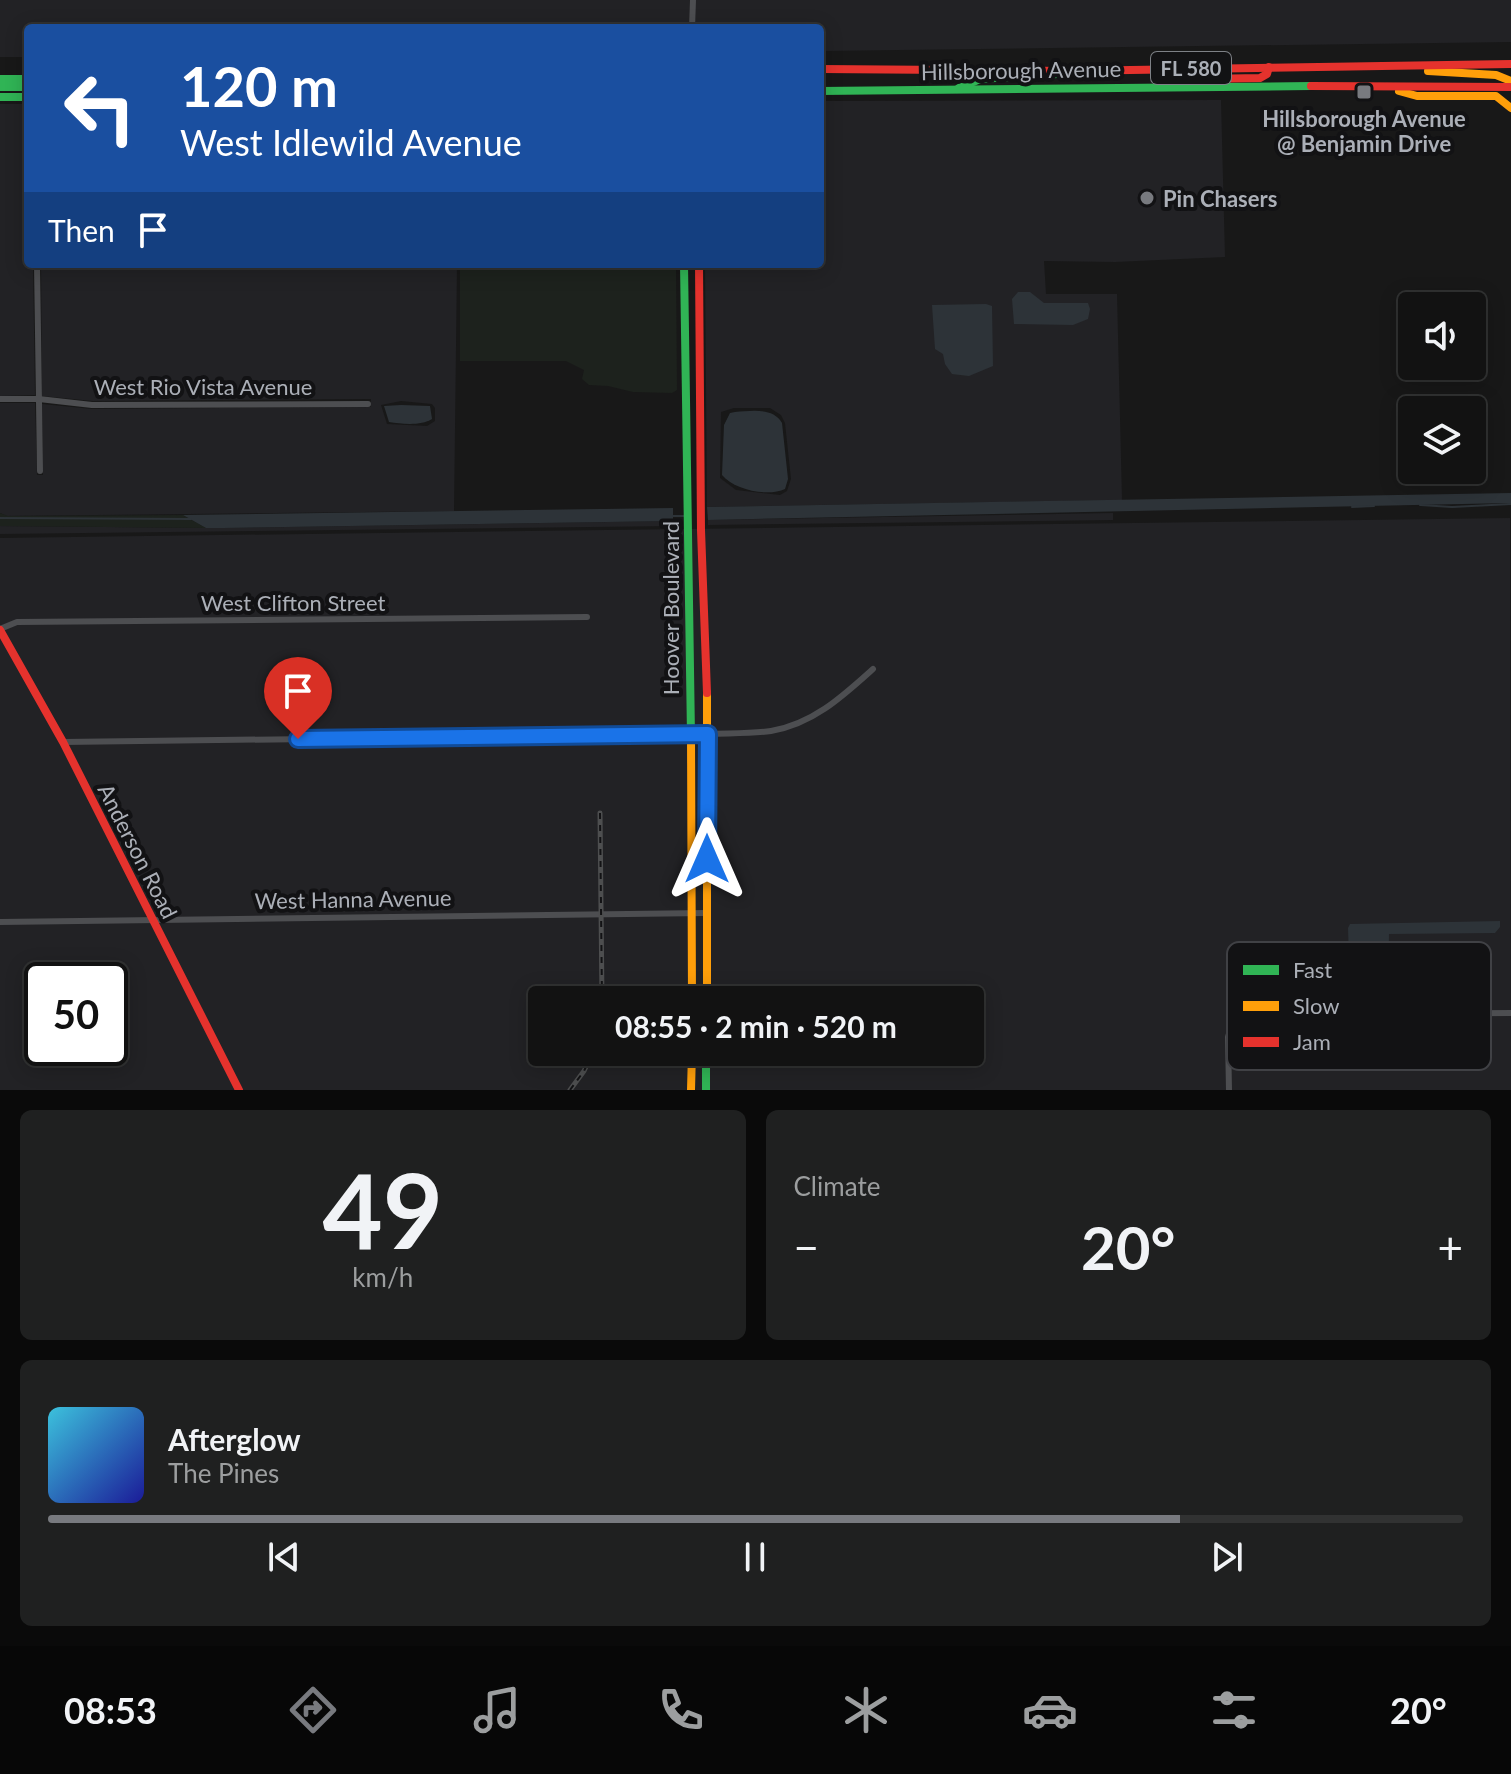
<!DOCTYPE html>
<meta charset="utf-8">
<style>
body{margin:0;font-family:Lato,sans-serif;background:#1f2020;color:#f1f3f6;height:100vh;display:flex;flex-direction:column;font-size:30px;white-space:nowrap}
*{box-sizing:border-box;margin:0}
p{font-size:26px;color:#9c9e9f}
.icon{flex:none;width:44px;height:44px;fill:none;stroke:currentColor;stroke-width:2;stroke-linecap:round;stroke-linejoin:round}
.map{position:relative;height:1090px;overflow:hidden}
.sheet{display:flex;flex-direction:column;gap:20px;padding:20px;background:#0a0a0a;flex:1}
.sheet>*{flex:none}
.hud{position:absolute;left:24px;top:24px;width:800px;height:244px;border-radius:8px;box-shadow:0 4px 20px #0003,0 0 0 2px #313232;background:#1a4fa0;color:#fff;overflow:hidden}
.buttons{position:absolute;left:1398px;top:292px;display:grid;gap:16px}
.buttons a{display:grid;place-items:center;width:88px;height:88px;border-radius:8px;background:#121212;box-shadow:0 4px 20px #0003,0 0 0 2px #313232;font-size:40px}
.speed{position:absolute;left:24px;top:962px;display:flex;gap:16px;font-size:40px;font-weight:700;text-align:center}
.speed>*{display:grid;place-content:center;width:104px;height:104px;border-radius:50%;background:#121212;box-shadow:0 4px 20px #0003,0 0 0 2px #313232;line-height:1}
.speed .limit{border:4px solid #111;border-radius:12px;background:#fff;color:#111}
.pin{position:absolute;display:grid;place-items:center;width:68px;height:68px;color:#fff;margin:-82px -34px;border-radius:50% 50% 50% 0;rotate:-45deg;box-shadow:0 0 8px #0007}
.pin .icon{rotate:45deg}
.me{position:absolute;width:88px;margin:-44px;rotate:0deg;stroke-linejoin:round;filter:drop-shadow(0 0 6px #0008)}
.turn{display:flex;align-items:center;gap:28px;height:168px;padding:0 24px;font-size:36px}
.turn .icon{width:104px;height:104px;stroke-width:2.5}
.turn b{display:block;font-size:56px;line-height:68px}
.then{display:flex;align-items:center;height:76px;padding:0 24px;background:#0003;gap:16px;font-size:30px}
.big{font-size:60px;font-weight:700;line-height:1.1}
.sheet .widget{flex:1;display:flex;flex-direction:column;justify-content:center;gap:12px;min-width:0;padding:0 28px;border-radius:12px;background:#1f2020}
.sheet .dial{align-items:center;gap:0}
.dial b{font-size:104px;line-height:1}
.song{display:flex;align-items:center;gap:24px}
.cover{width:96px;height:96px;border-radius:12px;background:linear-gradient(135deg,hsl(190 70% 55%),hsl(240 70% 35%))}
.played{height:8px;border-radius:4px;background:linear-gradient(90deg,#787a7f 80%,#313232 80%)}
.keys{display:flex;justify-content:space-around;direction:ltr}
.heat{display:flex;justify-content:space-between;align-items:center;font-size:44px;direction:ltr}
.sheet .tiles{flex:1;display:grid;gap:20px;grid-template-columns:1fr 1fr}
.widget:last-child{grid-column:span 2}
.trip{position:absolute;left:528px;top:986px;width:456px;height:80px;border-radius:8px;background:#121212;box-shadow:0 4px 20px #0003,0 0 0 2px #313232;font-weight:700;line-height:80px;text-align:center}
.tabs{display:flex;height:128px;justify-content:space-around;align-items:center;background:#070707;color:#9c9e9f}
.tabs .icon{width:56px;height:56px}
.tabs .active{color:#787a7f}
.tabs b{font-size:36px;color:#f1f3f6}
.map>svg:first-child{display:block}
.built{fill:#222225;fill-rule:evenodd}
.green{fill:#1d221d}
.water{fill:#2d3338}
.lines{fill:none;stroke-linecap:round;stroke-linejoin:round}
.stream{stroke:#2d3338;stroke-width:2}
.street{stroke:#4d4e51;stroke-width:6}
.fast{stroke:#30b455;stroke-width:8}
.slow{stroke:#ff9f0a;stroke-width:8}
.jam{stroke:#e5322d;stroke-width:8}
.rail-casing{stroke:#4d4e4f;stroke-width:5}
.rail{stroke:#121214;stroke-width:2;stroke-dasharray:6;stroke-linecap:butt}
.route-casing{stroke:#114b97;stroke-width:20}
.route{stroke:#1a73e8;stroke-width:14}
.poi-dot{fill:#787a7f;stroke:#121214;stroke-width:3}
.labels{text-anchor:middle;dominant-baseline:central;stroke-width:8;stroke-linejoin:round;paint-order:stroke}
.shield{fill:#121214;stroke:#7d8086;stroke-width:2}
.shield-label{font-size:20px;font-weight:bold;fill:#abafb7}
.street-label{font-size:22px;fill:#abafb7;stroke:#121214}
.poi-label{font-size:22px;font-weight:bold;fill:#abafb7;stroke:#121214}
.key{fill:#121214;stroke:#404145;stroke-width:2}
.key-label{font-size:22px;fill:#abafb7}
</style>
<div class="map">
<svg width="1511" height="1090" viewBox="0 0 1511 1090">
<rect width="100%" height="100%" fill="#181818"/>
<g class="built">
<path d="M0 0H1511V42L820 51V28H28V57H0Z"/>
<path d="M1221 100 1225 257 1115 262 1044 261 1046 294H1117L1122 500 707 507 705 264H820V101ZM734 408H770L781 415 785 423 791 479 787 491 780 495 736 490 720 478 721 412Z"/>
<path d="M0 104H28V264H33L35 395 0 396Z"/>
<path d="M41 264H457L454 511 7 516 0 513V403H35L37 475H43L42 404 92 409 371 407V399L93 401 42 396ZM401 401 432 404 435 408V421L427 426 387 424 381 405Z"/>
<path d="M1113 513V520L708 525V520Z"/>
<path d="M1510 518 1511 1090H0V538ZM42 980H110V1048H42ZM542 1000H970V1052H542Z"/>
<path d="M673 521V526L0 534V526L223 528Z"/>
</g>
<g class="green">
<path d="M460 264H676L677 390 672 393 633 392 608 386 589 385 582 379 584 370 566 361H460Z"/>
<path d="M0 513 8 516 183 515 206 528 0 526Z"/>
</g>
<g class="water">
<path d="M1018 292H1030L1044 303H1088L1090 309 1088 319 1073 325 1014 324 1012 299Z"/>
<path d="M986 304 992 306 993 366 969 376 952 374 945 364 943 354 935 349 932 305Z"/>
<path d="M401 405 430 406 432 419C421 426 402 424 389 422L384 406Z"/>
<path d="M735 412C751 411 773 407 782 423L788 479 785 489C768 497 734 490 722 475L724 425 730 413Z"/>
<path d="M1511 493V503L708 520 707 507Z"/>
<path d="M673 508V521L223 528H206L183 515Z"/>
<path d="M1500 921V927L1495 933 1389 934 1388 991H1363L1350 988 1348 928 1350 924Z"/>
</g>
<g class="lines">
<g class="stream">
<path d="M1420 505 1452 507 1511 504"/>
<path d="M1352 507 1374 506"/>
<path d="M673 516H686"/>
<path d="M0 518 191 519"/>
</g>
<g class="street">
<path d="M692 28 693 0"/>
<path d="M37 264 40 471"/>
<path d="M0 399H39L92 405 368 404"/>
<path d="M0 629 17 622 587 617"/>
<path d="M63 742 708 734C728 733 751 734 771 731 813 724 843 696 873 669"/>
<path d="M0 922 707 913"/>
<path d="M1229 1090 1228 1037 1232 1023 1244 1015 1511 1013"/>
</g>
<g class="fast">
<path d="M0 79H28"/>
<path d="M0 87H28"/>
<path d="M959 88 980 79 1057 74"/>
<path d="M820 91 1311 86"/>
<path d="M0 97H28"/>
<path d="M684 264 691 736"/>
<path d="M706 1052V1090"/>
</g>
<g class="slow">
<path d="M1428 71 1496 75 1511 81"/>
<path d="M1399 91 1417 96H1496L1511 108"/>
<path d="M707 693V1000"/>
<path d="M691 736 692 1000"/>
<path d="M691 1090 692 1052"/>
</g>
<g class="jam">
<path d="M820 69 1068 71 1511 64"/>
<path d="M1202 79 1260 78 1267 74 1269 67"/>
<path d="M1311 86 1511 87"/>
<path d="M699 264 701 530 707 693"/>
<path d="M0 630 63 742 239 1090"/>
</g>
<g class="rail-casing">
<g id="rail">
<path d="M600 813 602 1000"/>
<path d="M570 1090 584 1071 593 1052"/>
</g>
</g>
<use href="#rail" class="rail"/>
</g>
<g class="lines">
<g class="route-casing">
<path id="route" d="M298 739 708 734 707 859"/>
</g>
<use href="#route" class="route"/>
</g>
<g class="poi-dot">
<rect x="1356" y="84" width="16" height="16" rx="4"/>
<circle cx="1147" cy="198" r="8"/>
</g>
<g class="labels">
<rect class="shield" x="1151" y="52" width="80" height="32" rx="6"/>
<g class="shield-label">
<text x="1191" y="68">FL 580</text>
</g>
<g class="street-label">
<text transform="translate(1021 70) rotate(-1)">Hillsborough Avenue</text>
<text x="203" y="386">West Rio Vista Avenue</text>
<text x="293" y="602">West Clifton Street</text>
<text transform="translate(670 608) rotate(-90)">Hoover Boulevard</text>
<text transform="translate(138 851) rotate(63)">Anderson Road</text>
<text transform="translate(353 899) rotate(-1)">West Hanna Avenue</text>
</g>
<g class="poi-label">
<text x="1364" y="118">Hillsborough Avenue<tspan x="1364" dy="25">@ Benjamin Drive</tspan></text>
<text x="1163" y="198" text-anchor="start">Pin Chasers</text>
</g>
</g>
<rect x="1227" y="942" width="264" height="128" rx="12" class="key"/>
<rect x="1243" y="965" width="36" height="10" fill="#30b455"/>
<rect x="1243" y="1001" width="36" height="10" fill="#ff9f0a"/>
<rect x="1243" y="1037" width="36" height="10" fill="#e5322d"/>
<g class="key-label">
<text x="1293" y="978">Fast</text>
<text x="1293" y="1014">Slow</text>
<text x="1293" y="1050">Jam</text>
</g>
</svg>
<div class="buttons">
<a><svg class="icon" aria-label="sound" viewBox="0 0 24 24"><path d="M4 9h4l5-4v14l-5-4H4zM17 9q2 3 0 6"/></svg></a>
<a><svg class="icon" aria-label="layers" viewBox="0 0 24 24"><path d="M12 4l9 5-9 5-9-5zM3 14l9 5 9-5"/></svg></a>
</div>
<div class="speed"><div class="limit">50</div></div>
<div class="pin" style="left:298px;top:739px;background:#d93025"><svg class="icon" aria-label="arrive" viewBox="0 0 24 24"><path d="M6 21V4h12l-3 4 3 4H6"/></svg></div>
<svg class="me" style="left:707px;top:859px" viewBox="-20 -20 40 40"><path d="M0-17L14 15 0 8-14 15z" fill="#1a73e8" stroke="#fff" stroke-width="4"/></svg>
<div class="trip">08:55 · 2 min · 520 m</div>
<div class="hud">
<div class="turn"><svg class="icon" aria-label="left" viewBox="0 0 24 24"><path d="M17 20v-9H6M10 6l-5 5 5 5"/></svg><div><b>120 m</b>West Idlewild Avenue</div></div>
<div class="then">Then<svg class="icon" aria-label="arrive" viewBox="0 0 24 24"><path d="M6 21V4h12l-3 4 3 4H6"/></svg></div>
</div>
</div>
<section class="sheet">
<div class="tiles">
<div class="widget dial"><b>49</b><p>km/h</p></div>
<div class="widget"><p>Climate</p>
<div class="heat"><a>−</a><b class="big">20°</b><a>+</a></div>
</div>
<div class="widget">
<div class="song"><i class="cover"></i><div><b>Afterglow</b><p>The Pines</p></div></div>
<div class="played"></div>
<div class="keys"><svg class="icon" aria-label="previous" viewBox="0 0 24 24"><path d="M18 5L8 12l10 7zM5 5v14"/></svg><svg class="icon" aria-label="pause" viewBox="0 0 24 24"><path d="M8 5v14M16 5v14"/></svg><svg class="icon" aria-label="next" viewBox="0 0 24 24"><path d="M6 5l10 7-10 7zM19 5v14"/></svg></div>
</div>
</div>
</section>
<nav class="tabs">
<b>08:53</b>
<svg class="icon active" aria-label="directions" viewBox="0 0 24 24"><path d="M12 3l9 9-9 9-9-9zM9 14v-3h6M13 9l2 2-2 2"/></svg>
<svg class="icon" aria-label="music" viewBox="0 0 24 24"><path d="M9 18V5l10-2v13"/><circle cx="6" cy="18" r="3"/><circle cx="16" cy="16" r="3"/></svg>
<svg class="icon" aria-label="phone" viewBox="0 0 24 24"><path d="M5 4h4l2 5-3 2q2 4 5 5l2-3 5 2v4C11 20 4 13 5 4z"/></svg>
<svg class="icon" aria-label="climate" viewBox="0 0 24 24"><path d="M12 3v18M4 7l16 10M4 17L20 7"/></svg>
<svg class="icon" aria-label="car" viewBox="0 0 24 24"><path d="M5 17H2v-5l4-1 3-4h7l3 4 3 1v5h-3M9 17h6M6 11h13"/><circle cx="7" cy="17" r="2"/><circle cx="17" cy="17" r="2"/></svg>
<svg class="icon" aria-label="filters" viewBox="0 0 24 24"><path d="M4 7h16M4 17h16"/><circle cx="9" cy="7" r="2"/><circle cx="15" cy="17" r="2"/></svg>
<b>20°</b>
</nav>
